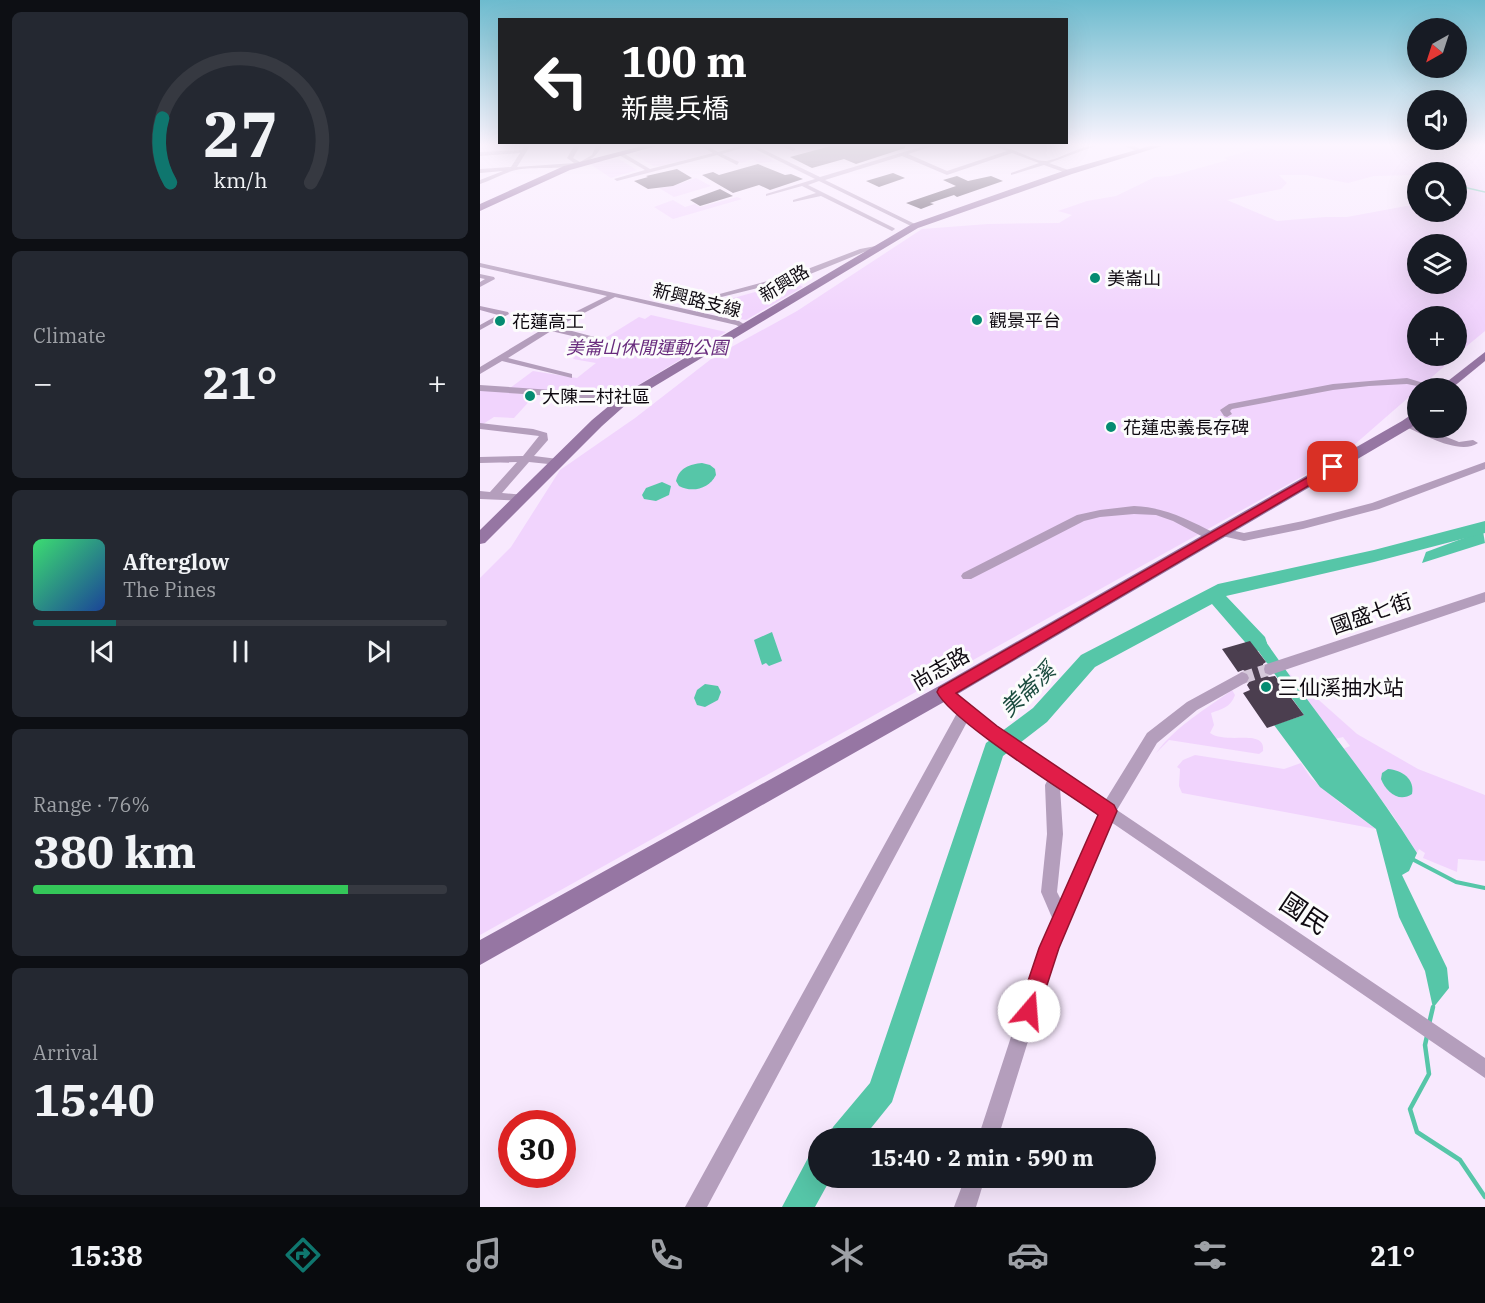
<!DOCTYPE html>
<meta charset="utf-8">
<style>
body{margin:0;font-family:"IBM Plex Serif","Noto Sans TC",serif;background:#242831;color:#f1f3f6;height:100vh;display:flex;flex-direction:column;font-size:22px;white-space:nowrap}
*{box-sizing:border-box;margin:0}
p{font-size:20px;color:#9ea1a6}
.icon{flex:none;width:33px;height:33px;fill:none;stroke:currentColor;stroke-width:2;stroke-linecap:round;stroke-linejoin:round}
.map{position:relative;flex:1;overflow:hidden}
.sheet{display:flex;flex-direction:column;gap:12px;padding:12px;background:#0d0f14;width:480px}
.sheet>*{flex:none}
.guide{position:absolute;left:18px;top:18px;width:570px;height:126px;border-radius:0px;box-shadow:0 6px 24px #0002;background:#202124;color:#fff;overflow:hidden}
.needle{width:39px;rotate:219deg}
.tools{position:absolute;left:927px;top:18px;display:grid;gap:12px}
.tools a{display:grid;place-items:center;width:60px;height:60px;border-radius:50%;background:#171b24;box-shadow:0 6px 24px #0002;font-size:30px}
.speed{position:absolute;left:18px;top:1110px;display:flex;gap:12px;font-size:30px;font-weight:700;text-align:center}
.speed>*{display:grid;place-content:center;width:78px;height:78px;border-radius:50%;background:#171b24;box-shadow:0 6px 24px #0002;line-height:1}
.speed .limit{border:9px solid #d22;background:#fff;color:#111}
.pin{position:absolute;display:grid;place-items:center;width:51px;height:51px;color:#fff;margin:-26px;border-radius:12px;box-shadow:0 3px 9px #0006}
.me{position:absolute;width:66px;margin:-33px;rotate:18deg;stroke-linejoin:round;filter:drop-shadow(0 0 4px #0008)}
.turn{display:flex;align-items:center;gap:21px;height:126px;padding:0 24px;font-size:27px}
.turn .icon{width:78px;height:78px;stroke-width:2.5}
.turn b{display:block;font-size:42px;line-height:51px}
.big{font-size:45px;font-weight:700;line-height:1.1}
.sheet .tile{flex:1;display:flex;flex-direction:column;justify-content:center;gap:9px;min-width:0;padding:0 21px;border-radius:9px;background:#242831}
.sheet .dial{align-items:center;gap:0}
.dial svg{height:156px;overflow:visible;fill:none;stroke:#363941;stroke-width:7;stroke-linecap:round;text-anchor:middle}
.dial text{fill:#f1f3f6;stroke:none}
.song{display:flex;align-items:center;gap:18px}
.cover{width:72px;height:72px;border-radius:9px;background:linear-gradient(135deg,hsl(140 70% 55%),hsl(220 70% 35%))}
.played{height:6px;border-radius:3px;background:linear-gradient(90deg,#0f766e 20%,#363941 20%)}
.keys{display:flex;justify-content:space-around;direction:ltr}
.heat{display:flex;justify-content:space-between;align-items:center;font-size:33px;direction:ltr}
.charge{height:9px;border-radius:4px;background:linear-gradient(90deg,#34c759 76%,#363941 0)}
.trip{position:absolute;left:328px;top:1128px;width:348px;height:60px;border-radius:30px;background:#171b24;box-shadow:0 6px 24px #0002;font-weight:700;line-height:60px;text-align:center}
.dock{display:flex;height:96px;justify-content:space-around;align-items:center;background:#090b0e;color:#9ea1a6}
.dock .icon{width:42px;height:42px}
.dock .on{color:#0f766e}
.dock b{font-size:27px;color:#f1f3f6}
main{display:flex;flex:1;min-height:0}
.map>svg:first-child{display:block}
.green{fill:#f1d4fd;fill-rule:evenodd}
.water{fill:#56c6a8}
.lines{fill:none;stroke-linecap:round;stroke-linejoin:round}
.stream-far2{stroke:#56c6a8;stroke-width:1.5}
.stream-far1{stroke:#56c6a8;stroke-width:4}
.stream{stroke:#56c6a8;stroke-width:4.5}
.river{fill:#56c6a8;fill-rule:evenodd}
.building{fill:#4b3e4f}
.street-tunnel{stroke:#d5c8da;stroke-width:12;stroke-dasharray:12 6;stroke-linecap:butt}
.street{fill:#b49ebc;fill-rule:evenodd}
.secondary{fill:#9676a3;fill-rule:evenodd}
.primary{fill:#815990;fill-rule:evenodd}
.route{fill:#e11d48;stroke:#92132f;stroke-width:1.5}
.poi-dot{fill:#048b71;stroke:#fcfcfc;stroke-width:2}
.labels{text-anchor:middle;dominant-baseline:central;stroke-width:6;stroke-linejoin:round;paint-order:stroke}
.far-poi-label{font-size:18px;fill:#0f0a11;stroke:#fcfcfc;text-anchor:start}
.far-street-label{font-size:18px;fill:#0f0a11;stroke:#fcfcfc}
.far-park-label{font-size:18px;font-style:italic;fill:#682b7d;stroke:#fcfcfc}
.street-label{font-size:21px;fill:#0f0a11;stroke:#fcfcfc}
.poi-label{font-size:21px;fill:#0f0a11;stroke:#fcfcfc;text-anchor:start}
.water-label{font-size:22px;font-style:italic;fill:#1c4c3f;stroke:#fcfcfc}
.near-street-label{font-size:26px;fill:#0f0a11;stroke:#fcfcfc}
</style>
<main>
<section class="sheet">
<div class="tile dial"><svg viewBox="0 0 100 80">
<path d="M14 69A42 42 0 1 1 86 69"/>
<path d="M14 69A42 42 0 0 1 10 36" stroke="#0f766e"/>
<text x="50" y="56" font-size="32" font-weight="700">27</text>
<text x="50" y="72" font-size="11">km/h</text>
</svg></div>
<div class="tile"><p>Climate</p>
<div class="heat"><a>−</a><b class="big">21°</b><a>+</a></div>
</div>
<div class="tile">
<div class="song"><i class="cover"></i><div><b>Afterglow</b><p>The Pines</p></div></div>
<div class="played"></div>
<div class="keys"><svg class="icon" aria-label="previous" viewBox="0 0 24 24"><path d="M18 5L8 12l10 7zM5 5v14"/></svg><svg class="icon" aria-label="pause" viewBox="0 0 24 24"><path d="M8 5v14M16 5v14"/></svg><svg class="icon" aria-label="next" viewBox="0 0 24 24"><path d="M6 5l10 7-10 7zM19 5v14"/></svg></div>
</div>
<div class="tile"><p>Range · 76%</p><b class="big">380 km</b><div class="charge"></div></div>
<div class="tile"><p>Arrival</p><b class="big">15:40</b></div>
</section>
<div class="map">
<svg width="1005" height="1207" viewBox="0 0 1005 1207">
<rect width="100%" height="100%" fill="#f8e9fe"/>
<g class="green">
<path d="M184 146H218L231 153 180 166H173L155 155 158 152Z"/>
<path d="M786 146H1005V331L976 355V316H938V356H976L866 452 0 935V578L31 547 80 470 155 418 235 356 317 311 442 229 508 224 579 223 592 215 578 211 607 201 636 196 675 177 691 176 748 160 743 158ZM938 172H976V212H938L937 204 867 217H845L797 221 747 200 801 189 807 183 799 175H826L868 183 894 176 937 175ZM938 244H976V284H938Z"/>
<path d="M267 147 295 161 280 163 272 159 261 163 243 154Z"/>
<path d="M131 159H139L157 170 131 178 110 164Z"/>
<path d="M216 178 231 186 194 197 179 188 193 186Z"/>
<path d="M257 197 262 199 193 219 174 207 193 200 205 207 215 204 220 207Z"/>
<path d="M309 279 323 287 266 320 214 309 307 283Z"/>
<path d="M171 315 246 332 140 396 30 388 53 371 97 378 116 363 93 359 102 347 126 350 137 343 122 340 159 317 165 319Z"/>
<path d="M0 390 55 395 34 418 14 417 3 424H0Z"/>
<path d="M805 670 877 734 938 769 1005 795V861L978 859 977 872 943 858 945 853 939 849 937 853 912 814 863 749 870 746 863 737 855 739Z"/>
<path d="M752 690 755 695C751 707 742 709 731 713L734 725 730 733C747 745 786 728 783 751L779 754 689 740 676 753C697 725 725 710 752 690Z"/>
<path d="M715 755 804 769 821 763 831 778 859 802 896 829 702 793 699 786 700 769 697 767 703 760Z"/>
</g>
<g class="water">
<path d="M222 463 230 465 235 469 236 475C229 489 212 493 199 486L196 481C199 468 210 464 222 463Z"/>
<path d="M182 482 191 486 189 495 176 501 164 499 162 495 166 488Z"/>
<path d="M1003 531 1005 543 942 563 946 552Z"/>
<path d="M292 632 302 661 289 666 286 663 282 665 274 640Z"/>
<path d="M782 636C832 710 890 778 937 853L929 871 922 875 967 968 969 988 953 1008 945 971 919 917 896 829 840 787 794 725 824 715 769 638Z"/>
<path d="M225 684 238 686 241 692 238 700 225 707 217 705 214 698 217 690Z"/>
<path d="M908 769C922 770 935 779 932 794 919 803 906 792 901 779L902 773Z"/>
</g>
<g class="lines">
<path class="stream-far2" d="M983 187 1005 192"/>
<path class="stream-far1" d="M932 859 976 882 1005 888"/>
<g class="stream">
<path d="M949 1024 953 1007"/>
<path d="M947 1036 945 1045 949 1074 930 1109 937 1132 980 1160 1005 1197"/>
</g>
<g class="river">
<path d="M1005 521V533L894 562 746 596 785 637 787 643 785 649 778 651 771 649 732 604 615 667 567 722 523 756 412 1102 383 1138H349L353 1127 390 1083 506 743 553 708 601 655 738 584 894 550Z"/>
<path d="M339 1154V1178H351L335 1207H302L328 1158Z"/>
</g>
</g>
<g class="building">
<path d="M351 146H425V148L376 164 364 159 332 168 310 157Z"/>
<path d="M278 164 305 175 311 174 323 179 290 190 279 185 253 193 222 175 233 172 239 175Z"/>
<path d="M197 169 212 178 193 186 168 189 154 181 168 177 166 176Z"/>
<path d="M413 173 425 178 399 187 386 181Z"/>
<path d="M477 176 488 181 511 176 523 181 477 197 474 195 450 203 454 204 441 209 426 203 476 186 463 180Z"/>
<path d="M240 189 253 196 220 206 210 200Z"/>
<path d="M770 641 786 662 783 664V674L789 677 795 676 824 715 787 728 763 693 770 690 767 685 771 679 769 673 763 670 758 672 742 649Z"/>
</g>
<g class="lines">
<path class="street-tunnel" d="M762 678 790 669"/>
<g class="street">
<path d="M44 146H50L37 167 94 163 87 158 94 146H100L93 158 100 162 112 155 116 146H122C106 177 64 164 36 170 23 173 12 180 0 184V180L23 171 0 173V169L31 167 40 153 0 156V152L42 150Z"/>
<path d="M220 146H227L238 152 260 146H269L242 154 259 162 257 165 237 155 137 181 134 179 165 170 139 155V153H143L170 169 233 153Z"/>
<path d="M269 146H276L340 177 444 146H453L428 154 467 171 527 151 515 146C532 146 552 161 565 161 580 160 597 146 615 146L569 163 591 171 589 174 564 165 531 175V173L559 163 532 153 467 175 422 156 345 180 437 225 438 226 435 228 339 181 328 185 414 228 415 229 412 231 341 196 313 202V200L336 193 322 186 286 196V194L335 179Z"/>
<path d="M302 146H310L316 149 313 151Z"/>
<path d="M644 146H653L663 150 660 152Z"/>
<path d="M401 245 403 246V248L384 252 323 277 225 301 221 299 317 273 380 249Z"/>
<path d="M0 263 259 321 270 328 266 330 256 325 135 297 77 327 122 339V343L71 331 28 358 92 374V378L22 361 0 374V367L63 329 41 323V319L69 325 127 296 0 267Z"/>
<path d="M0 274 14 277 15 279 0 287V282L5 279 0 278Z"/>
<path d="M0 306 28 312 29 314 0 330V325L18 315 0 310Z"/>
<path d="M927 378 960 388H947L927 384 889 386 853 390 752 409 750 411 752 414 747 417 744 416 740 410 749 404 853 384Z"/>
<path d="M0 385 146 395 150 398 146 401 0 391Z"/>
<path d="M927 421 938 425V428H944L979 442 993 440 998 443C980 456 943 434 924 426L922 424Z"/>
<path d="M0 423 53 429 67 433 68 440 54 456 78 459 83 462 78 465 49 462 22 493 46 495 47 498 46 501 0 499V491L10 492 37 462 0 463V457L43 456 59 436 0 429Z"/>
<path d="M1005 462V469L899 509 823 529 764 541 738 535 737 532 742 528 764 533 823 521 892 503Z"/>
<path d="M654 506C685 507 708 520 735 533L736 536 735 539H727L693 521 676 515 654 514 620 517 604 521 491 579H483L481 576 483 573 597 515 620 510Z"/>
<path d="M1005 592V602L790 675 785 673 784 669 785 665 790 663Z"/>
<path d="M762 672 767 674 769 678 767 682 717 710 677 743 637 810 1005 1058V1078L631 822 577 948 518 1138H498L560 948 573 920 561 892 567 834 565 785 568 779 487 722 227 1207H205L477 713 458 692 460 688C473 683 487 705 496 712 538 744 582 772 625 801L667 733 707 702ZM580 787 619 814 581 900 577 892 583 834Z"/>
<path d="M485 1178H505L496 1207H474Z"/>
</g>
<g class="secondary">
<path d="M670 146H682L592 174 438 228 150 401 122 426 5 543 0 544V530L112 420 142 395 432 224 586 170Z"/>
<path d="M1005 352V361L972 388H959Z"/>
<path d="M938 410V421L932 427 471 698 0 965V940L459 686 922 421Z"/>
</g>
<path class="primary" d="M162 146H176L90 170 0 211V204L84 166Z"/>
</g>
<linearGradient id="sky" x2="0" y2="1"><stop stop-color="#6dbbce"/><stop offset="0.46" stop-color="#fcf5ff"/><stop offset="1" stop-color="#fcf5ff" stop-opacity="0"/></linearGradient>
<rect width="1005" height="315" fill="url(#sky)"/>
<path class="route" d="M853 463 859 467 857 469 476 693 517 726 634 805 637 811 579 948 556 1019 549 1022 541 1019 538 1011 559 948 618 815C586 792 471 721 457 692L459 688Z"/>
<g class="poi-dot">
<circle cx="615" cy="278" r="6"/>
<circle cx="497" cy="320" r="6"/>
<circle cx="20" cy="321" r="6"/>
<circle cx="50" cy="396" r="6"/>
<circle cx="631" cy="427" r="6"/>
<circle cx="786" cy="687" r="6"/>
</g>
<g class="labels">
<g class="far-poi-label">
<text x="627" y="278">美崙山</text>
<text x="509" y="320">觀景平台</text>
<text x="32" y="321">花蓮高工</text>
<text x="62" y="396">大陳二村社區</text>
<text x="643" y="427">花蓮忠義長存碑</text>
</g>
<g class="far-street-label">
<text transform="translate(304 283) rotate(-31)">新興路</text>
<text transform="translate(217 300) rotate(14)">新興路支線</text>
</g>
<g class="far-park-label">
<text x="167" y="347">美崙山休閒運動公園</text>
</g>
<g class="street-label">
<text transform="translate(891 613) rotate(-19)">國盛七街</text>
<text transform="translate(460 668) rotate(-30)">尚志路</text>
</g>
<g class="poi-label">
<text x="798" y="687">三仙溪抽水站</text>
</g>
<g class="water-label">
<text transform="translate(547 689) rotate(-44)">美崙溪</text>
</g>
<g class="near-street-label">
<text transform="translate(825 913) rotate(34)">國民</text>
</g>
</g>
</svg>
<div class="tools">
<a><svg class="needle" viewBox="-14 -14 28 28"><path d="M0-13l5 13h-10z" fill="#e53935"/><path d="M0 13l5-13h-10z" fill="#9ea1a6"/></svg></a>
<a><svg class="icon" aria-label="sound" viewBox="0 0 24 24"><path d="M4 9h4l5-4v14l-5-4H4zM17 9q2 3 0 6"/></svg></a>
<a><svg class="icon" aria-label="search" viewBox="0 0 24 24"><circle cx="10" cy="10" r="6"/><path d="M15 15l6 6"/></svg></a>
<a><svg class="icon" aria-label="layers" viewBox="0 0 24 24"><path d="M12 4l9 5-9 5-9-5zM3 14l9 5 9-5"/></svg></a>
<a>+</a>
<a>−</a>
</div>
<div class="speed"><div class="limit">30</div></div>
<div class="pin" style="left:853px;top:467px;background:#d93025"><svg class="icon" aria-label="arrive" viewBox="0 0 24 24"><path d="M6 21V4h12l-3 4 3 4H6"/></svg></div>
<svg class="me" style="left:549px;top:1011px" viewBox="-20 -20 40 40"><circle r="19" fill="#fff"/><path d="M0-13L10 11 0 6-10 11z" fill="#e11d48"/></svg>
<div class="trip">15:40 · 2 min · 590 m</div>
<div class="guide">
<div class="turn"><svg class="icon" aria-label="left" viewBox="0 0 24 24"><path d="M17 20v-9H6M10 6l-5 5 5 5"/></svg><div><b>100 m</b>新農兵橋</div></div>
</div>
</div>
</main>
<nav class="dock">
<b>15:38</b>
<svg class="icon on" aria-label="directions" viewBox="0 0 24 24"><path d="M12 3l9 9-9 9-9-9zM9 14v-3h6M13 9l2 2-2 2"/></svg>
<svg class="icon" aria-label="music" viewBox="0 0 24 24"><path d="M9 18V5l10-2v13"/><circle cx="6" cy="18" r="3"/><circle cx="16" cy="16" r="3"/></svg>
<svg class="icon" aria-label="phone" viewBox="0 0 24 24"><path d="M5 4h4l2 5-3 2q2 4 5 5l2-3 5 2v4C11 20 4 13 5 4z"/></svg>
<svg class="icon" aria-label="climate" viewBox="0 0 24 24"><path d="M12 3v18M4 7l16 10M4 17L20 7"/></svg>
<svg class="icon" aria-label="car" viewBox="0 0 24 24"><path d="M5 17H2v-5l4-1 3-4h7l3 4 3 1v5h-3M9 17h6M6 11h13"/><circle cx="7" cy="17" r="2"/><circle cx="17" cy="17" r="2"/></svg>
<svg class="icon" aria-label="filters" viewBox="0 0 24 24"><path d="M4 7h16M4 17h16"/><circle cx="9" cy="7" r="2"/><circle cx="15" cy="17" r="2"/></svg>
<b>21°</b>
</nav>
